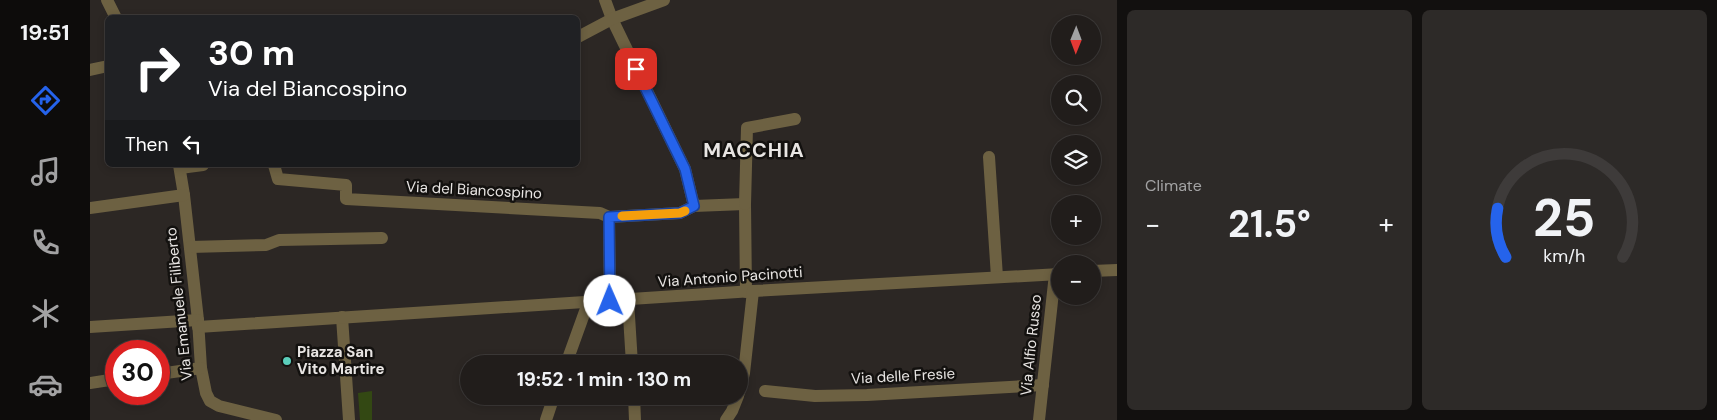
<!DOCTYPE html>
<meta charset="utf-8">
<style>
body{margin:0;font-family:"DM Sans",sans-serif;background:#2d2a28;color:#f1f3f6;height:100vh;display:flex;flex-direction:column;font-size:19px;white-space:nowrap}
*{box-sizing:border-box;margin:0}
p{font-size:16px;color:#a2a2a3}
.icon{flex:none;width:28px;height:28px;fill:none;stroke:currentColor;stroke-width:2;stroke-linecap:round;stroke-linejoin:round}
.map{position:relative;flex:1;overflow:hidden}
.drawer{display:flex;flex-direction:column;gap:10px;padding:10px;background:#12100f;width:600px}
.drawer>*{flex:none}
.banner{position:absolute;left:15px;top:15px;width:475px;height:152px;border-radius:8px;box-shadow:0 2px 8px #0003,0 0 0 1px #3e3b3a;background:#202124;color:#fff;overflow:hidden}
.needle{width:32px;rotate:181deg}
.tools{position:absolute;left:961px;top:15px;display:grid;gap:10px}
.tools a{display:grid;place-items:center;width:50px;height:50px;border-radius:50%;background:#211d1b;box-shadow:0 2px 8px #0003,0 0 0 1px #3e3b3a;font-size:25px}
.speed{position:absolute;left:15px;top:340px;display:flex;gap:10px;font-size:25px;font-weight:700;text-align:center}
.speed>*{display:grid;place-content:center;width:65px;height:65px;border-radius:50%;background:#211d1b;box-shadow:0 2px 8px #0003,0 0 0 1px #3e3b3a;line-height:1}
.speed .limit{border:8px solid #d22;background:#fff;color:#111}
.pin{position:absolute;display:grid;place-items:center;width:42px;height:42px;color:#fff;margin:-21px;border-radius:10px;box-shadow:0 2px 8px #0006}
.me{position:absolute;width:55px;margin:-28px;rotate:359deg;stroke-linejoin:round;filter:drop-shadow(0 0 4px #0008)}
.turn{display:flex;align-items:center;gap:18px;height:105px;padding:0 20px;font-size:22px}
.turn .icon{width:65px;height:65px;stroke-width:2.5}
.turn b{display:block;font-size:35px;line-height:42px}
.then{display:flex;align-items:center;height:48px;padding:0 20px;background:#0003;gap:10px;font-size:19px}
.big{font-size:38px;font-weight:700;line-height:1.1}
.drawer .card{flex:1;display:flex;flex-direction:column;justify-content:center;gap:8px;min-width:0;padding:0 18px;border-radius:8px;background:#2d2a28}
.drawer .dial{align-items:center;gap:0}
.dial svg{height:130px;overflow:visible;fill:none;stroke:#3e3b3a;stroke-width:7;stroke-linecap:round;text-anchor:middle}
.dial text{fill:#f1f3f6;stroke:none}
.heat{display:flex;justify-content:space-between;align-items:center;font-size:28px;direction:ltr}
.drawer .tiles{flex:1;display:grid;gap:10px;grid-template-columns:repeat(2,1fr)}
.trip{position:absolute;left:370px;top:355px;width:288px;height:50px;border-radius:25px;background:#211d1b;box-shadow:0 2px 8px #0003,0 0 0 1px #3e3b3a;font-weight:700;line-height:50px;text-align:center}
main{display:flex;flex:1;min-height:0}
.menu{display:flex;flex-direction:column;width:90px;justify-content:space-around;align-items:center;background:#0d0c0b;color:#a2a2a3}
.menu .icon{width:35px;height:35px}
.menu .selected{color:#2563eb}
.menu b{font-size:22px;color:#f1f3f6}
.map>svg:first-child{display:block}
.green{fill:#334813}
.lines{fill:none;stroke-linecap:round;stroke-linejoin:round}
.minor{stroke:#6d6142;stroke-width:12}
.route-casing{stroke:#184099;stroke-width:12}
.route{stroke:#2563eb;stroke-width:9}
.slow{stroke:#f59e0b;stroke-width:9}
.poi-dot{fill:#5bcebb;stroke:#13110f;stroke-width:2}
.labels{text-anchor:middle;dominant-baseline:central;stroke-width:5;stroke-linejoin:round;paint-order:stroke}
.street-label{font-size:15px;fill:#e8e5e3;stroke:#13110f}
.poi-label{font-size:15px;font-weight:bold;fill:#e8e5e3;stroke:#13110f;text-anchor:start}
.district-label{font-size:20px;font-weight:bold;letter-spacing:1px;fill:#e8e5e3;stroke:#13110f}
</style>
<main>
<nav class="menu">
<b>19:51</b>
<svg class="icon selected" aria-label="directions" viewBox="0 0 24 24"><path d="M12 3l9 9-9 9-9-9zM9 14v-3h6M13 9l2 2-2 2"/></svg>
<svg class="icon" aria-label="music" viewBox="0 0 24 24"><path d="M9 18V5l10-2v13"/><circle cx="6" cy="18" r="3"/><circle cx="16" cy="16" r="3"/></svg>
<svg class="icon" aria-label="phone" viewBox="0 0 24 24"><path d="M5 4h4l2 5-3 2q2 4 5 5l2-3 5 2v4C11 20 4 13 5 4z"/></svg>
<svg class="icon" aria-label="climate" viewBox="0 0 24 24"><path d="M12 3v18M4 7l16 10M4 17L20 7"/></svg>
<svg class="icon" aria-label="car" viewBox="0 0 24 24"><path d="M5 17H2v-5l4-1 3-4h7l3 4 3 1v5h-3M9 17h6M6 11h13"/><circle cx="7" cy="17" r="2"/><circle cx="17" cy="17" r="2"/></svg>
</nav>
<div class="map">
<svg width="1027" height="420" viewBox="0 0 1027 420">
<rect width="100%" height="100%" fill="#2c2724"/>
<path class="green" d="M282 391V420H270L268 393Z"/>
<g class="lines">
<g class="minor">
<path d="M17 0 26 18"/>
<path d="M515 0 522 19 595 169 604 206 655 204 656 292"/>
<path d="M488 37 522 19 574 0"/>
<path d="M0 70 18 66"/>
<path d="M899 157 907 277"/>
<path d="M89 165 94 195 108 320 111 368 116 393 120 401 129 406 186 420"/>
<path d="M184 165 188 179 256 185V199L510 213 519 217 590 213 604 206"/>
<path d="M90 168 113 165"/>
<path d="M655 204 657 128 705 119"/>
<path d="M0 208 94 195"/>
<path d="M519 217 520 301"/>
<path d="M100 247 176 245 189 240 292 238"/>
<path d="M1002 271 1027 270"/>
<path d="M538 300 542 364"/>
<path d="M252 317 259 420"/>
<path d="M0 327 108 320"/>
<path d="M108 327 663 291 970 274"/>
<path d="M476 364 498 303"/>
<path d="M69 374 111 368"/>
<path d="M0 383 26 379"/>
<path d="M675 391 725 396 777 395 953 385"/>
<path d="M649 393 654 373 663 291"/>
<path d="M544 396 545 420"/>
<path d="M456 420 464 396"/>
<path d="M636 420 642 411 648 396"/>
<path d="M949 420 965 274"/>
</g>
</g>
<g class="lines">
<g class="route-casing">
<path id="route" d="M520 301 519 217 590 213 604 206 595 169 546 69"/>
</g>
<use href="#route" class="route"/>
<path class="slow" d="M532 216 590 213 595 211"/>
</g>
<circle class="poi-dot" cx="197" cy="361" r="5"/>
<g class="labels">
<g class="street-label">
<text transform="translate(384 190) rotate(3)">Via del Biancospino</text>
<text transform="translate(640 277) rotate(-4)">Via Antonio Pacinotti</text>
<text transform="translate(89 304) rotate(-96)">Via Emanuele Filiberto</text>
<text transform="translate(941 345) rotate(-84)">Via Alfio Russo</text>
<text transform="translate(813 376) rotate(-3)">Via delle Fresie</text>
</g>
<g class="poi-label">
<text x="207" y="352">Piazza San<tspan x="207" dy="17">Vito Martire</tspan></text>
</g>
<g class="district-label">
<text x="664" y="150">MACCHIA</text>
</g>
</g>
</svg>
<div class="tools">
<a><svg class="needle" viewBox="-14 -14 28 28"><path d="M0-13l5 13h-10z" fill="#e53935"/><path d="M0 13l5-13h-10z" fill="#a2a2a3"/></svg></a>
<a><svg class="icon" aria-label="search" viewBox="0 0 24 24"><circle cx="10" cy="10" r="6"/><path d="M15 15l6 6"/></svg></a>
<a><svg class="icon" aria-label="layers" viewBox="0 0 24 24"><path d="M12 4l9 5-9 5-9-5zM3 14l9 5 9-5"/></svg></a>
<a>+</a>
<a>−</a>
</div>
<div class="speed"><div class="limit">30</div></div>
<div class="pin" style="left:546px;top:69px;background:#d93025"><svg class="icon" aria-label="arrive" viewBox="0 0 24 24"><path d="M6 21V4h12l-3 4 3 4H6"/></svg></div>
<svg class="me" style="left:520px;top:301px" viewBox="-20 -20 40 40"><circle r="19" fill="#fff"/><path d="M0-13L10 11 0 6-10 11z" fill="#2563eb"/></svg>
<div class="trip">19:52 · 1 min · 130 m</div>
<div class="banner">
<div class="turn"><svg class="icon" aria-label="right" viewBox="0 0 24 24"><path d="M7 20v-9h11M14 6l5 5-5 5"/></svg><div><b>30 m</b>Via del Biancospino</div></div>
<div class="then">Then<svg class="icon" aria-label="left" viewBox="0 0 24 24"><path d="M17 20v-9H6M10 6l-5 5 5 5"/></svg></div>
</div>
</div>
<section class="drawer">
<div class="tiles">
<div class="card"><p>Climate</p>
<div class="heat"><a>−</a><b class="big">21.5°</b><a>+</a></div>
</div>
<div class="card dial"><svg viewBox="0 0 100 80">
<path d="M14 69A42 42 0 1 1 86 69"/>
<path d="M14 69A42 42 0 0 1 9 39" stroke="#2563eb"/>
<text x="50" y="56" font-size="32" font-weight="700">25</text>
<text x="50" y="72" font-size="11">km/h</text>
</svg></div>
</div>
</section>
</main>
